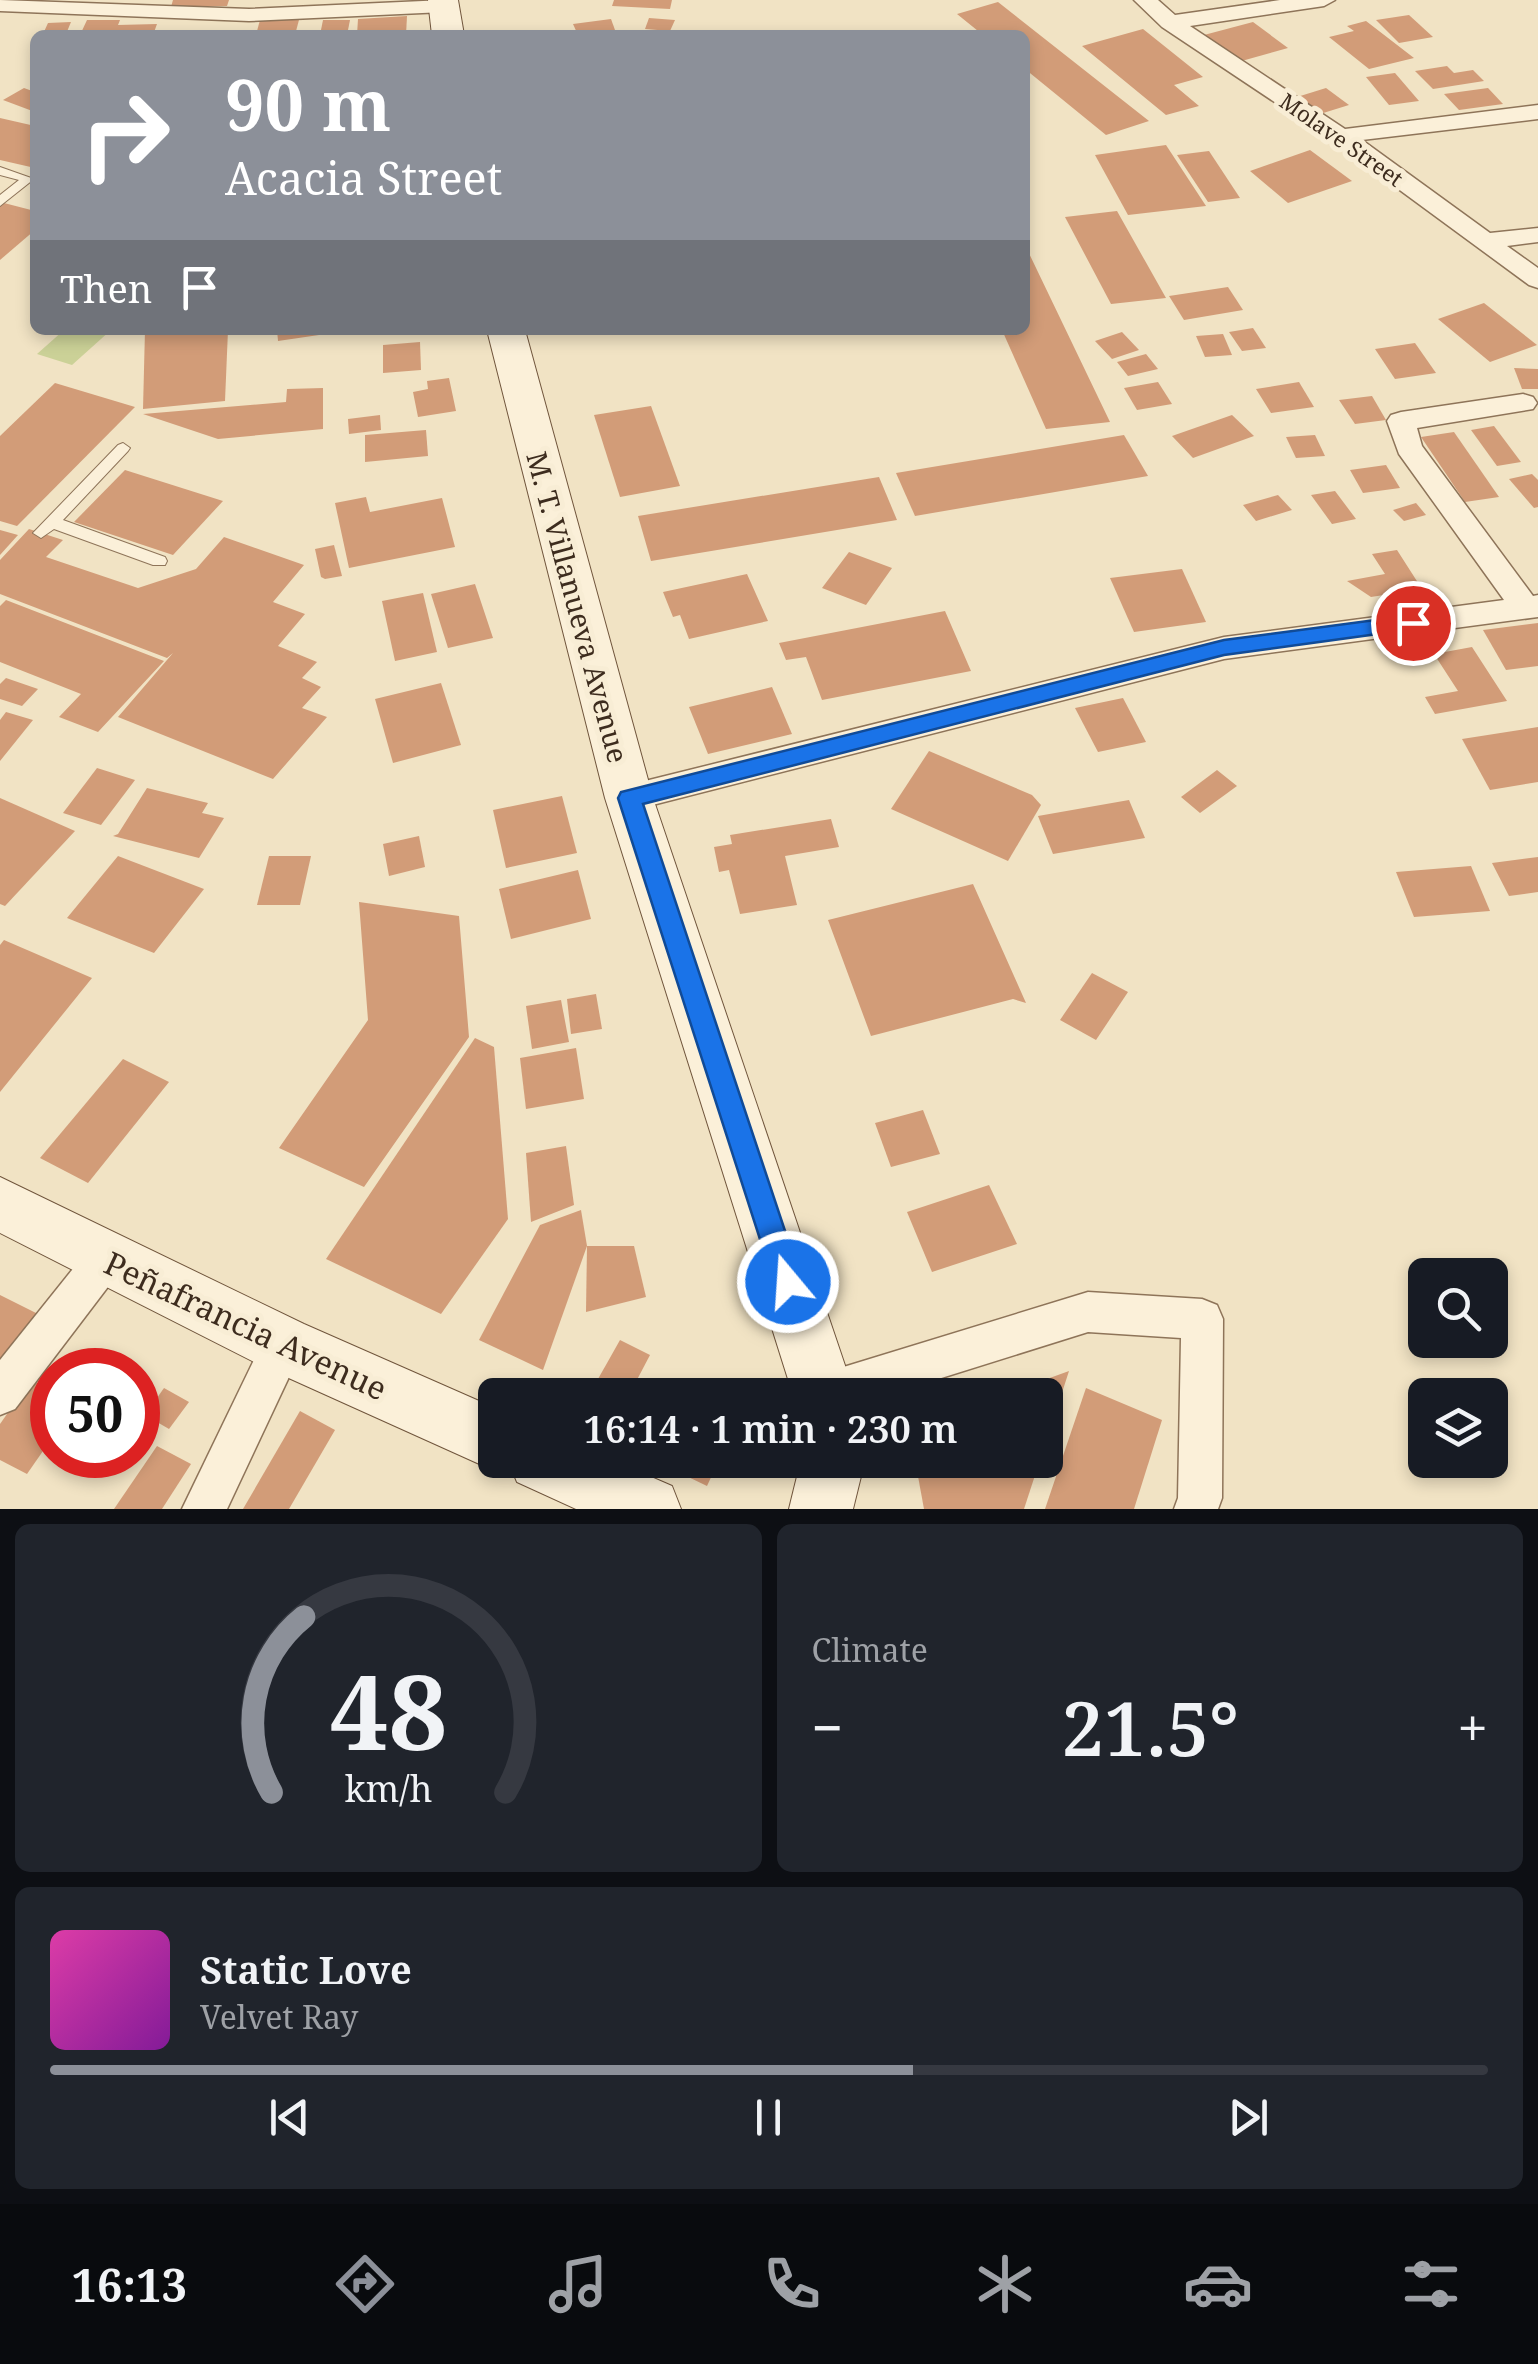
<!DOCTYPE html>
<meta charset="utf-8">
<style>
body{margin:0;font-family:"Noto Serif",serif;background:#20242c;color:#f1f3f6;height:100vh;display:flex;flex-direction:column;font-size:38px;white-space:nowrap}
*{box-sizing:border-box;margin:0}
p{font-size:32px;color:#9ea1a6}
.icon{flex:none;width:55px;height:55px;fill:none;stroke:currentColor;stroke-width:2;stroke-linecap:round;stroke-linejoin:round}
.map{position:relative;height:1509px;overflow:hidden}
.sheet{display:flex;flex-direction:column;gap:15px;padding:15px;background:#0d0f14;flex:1}
.sheet>*{flex:none}
.banner{position:absolute;left:30px;top:30px;width:1000px;height:305px;border-radius:15px;box-shadow:0 5px 15px #0003;background:#8c9099;color:#fff;overflow:hidden}
.buttons{position:absolute;left:1408px;top:1258px;display:grid;gap:20px}
.buttons a{display:grid;place-items:center;width:100px;height:100px;border-radius:15px;background:#171b24;box-shadow:0 5px 15px #0003;font-size:50px}
.speed{position:absolute;left:30px;top:1348px;display:flex;gap:20px;font-size:50px;font-weight:700;text-align:center}
.speed>*{display:grid;place-content:center;width:130px;height:130px;border-radius:50%;background:#171b24;box-shadow:0 5px 15px #0003;line-height:1}
.speed .limit{border:15px solid #d22;background:#fff;color:#111}
.pin{position:absolute;display:grid;place-items:center;width:85px;height:85px;color:#fff;margin:-42px;border:5px solid #fff;border-radius:50%;box-shadow:0 2px 10px #0007}
.me{position:absolute;width:110px;margin:-55px;rotate:342deg;stroke-linejoin:round;filter:drop-shadow(0 0 8px #0008)}
.turn{display:flex;align-items:center;gap:35px;height:210px;padding:0 30px;font-size:45px}
.turn .icon{width:130px;height:130px;stroke-width:2.5}
.turn b{display:block;font-size:70px;line-height:85px}
.then{display:flex;align-items:center;height:95px;padding:0 30px;background:#0003;gap:20px;font-size:38px}
.big{font-size:75px;font-weight:600;line-height:1.1}
.sheet .tile{flex:1;display:flex;flex-direction:column;justify-content:center;gap:15px;min-width:0;padding:0 35px;border-radius:15px;background:#20242c}
.sheet .dial{align-items:center;gap:0}
.dial svg{height:260px;overflow:visible;fill:none;stroke:#363941;stroke-width:7;stroke-linecap:round;text-anchor:middle}
.dial text{fill:#f1f3f6;stroke:none}
.song{display:flex;align-items:center;gap:30px}
.cover{width:120px;height:120px;border-radius:15px;background:linear-gradient(135deg,hsl(320 70% 55%),hsl(290 70% 35%))}
.played{height:10px;border-radius:5px;background:linear-gradient(90deg,#8c9099 60%,#363941 60%)}
.keys{display:flex;justify-content:space-around;direction:ltr}
.heat{display:flex;justify-content:space-between;align-items:center;font-size:55px;direction:ltr}
.sheet .tiles{flex:1;display:grid;gap:15px;grid-template-columns:1fr 1fr}
.tile:last-child{grid-column:span 2}
.trip{position:absolute;left:478px;top:1378px;width:585px;height:100px;border-radius:15px;background:#171b24;box-shadow:0 5px 15px #0003;font-weight:600;line-height:100px;text-align:center}
.tabs{display:flex;height:160px;justify-content:space-around;align-items:center;background:#090b0e;color:#9ea1a6}
.tabs .icon{width:70px;height:70px}
.tabs .on{color:#8c9099}
.tabs b{font-size:45px;color:#f1f3f6}
.map>svg:first-child{display:block}
.green{fill:#cbd197}
.building{fill:#d29c78}
.lines{fill:none;stroke-linecap:round;stroke-linejoin:round}
.service-casing{stroke:#8e7459;stroke-width:2}
.minor-casing{stroke:#8e7459;stroke-width:3}
.secondary-casing{stroke:#70553c;stroke-width:2}
.service{fill:#fbf0d9;fill-rule:evenodd}
.minor{fill:#fbf0d9;fill-rule:evenodd}
.secondary{fill:#fbf0d9;fill-rule:evenodd}
.route{fill:#1a73e8;stroke:#114b97;stroke-width:2.5}
.labels{text-anchor:middle;dominant-baseline:central;stroke-width:10;stroke-linejoin:round;paint-order:stroke}
.far-street-label{font-size:22px;fill:#3d2c1e;stroke:#f8edd5}
.street-label{font-size:28px;fill:#3d2c1e;stroke:#f8edd5}
.near-street-label{font-size:32px;fill:#3d2c1e;stroke:#f8edd5}
</style>
<div class="map">
<svg width="1538" height="1509" viewBox="0 0 1538 1509">
<rect width="100%" height="100%" fill="#f1e3c4"/>
<path class="green" d="M64 330H111L72 365 37 354Z"/>
<g class="building">
<path d="M173 0H229L227 6 171 7Z"/>
<path d="M614 0H672L670 9 612 6Z"/>
<path d="M998 2 1149 121 1106 135 1025 69V35H983L957 14Z"/>
<path d="M1409 15 1433 37 1399 43 1376 20Z"/>
<path d="M261 16H300L295 35H256Z"/>
<path d="M407 16 406 35H357L358 19Z"/>
<path d="M649 18 675 20 670 31 645 29Z"/>
<path d="M611 19 615 30 578 35 573 24Z"/>
<path d="M87 20H120L118 25 157 24 153 35H80Z"/>
<path d="M323 20H350L347 35H320Z"/>
<path d="M1366 21 1414 58 1369 69 1329 37 1354 31 1347 26Z"/>
<path d="M71 22 66 34H43L48 23Z"/>
<path d="M1253 22 1288 48 1238 62 1204 35Z"/>
<path d="M1143 29 1203 77 1174 85 1199 106 1166 115 1082 46Z"/>
<path d="M1447 66 1454 73 1473 70 1484 81 1433 89 1415 71Z"/>
<path d="M1395 73 1419 101 1389 105 1366 77Z"/>
<path d="M24 88 35 92V112L3 100Z"/>
<path d="M1326 88 1349 105 1320 114 1297 97Z"/>
<path d="M1488 88 1503 104 1459 110 1444 94Z"/>
<path d="M0 118 35 126V168L0 160Z"/>
<path d="M1166 145 1206 206 1128 215 1095 155Z"/>
<path d="M1310 150 1352 181 1288 203 1250 171Z"/>
<path d="M1209 151 1240 198 1208 202 1177 155Z"/>
<path d="M4 203 35 211V230L0 260V206Z"/>
<path d="M1117 211 1166 298 1111 304 1065 217Z"/>
<path d="M1025 245 1110 422 1046 429 1002 330H1025Z"/>
<path d="M1228 287 1243 310 1184 320 1169 296Z"/>
<path d="M1484 303 1537 345 1490 362 1438 319Z"/>
<path d="M1253 328 1266 348 1242 351 1229 332Z"/>
<path d="M145 330H228L225 401 143 409Z"/>
<path d="M277 330H319V335L278 341Z"/>
<path d="M1122 332 1139 350 1112 359 1095 341Z"/>
<path d="M1223 334 1232 355 1205 357 1196 336Z"/>
<path d="M420 342 421 370 383 373V345Z"/>
<path d="M1415 343 1436 373 1395 379 1375 349Z"/>
<path d="M1146 354 1158 369 1128 376 1117 362Z"/>
<path d="M1514 368 1538 369V389H1522Z"/>
<path d="M449 378 456 411 418 417 413 392 428 389 427 381Z"/>
<path d="M1158 382 1172 404 1137 410 1124 388Z"/>
<path d="M1299 382 1314 407 1271 413 1256 389Z"/>
<path d="M55 383 135 407 17 526 0 521V436Z"/>
<path d="M323 388V429L218 439 143 414 286 402 287 389Z"/>
<path d="M1372 396 1386 420 1355 424 1339 400Z"/>
<path d="M651 406 680 486 620 497 594 415Z"/>
<path d="M380 415 381 430 349 434 348 419Z"/>
<path d="M1232 415 1254 436 1193 458 1172 436Z"/>
<path d="M1494 426 1521 462 1497 466 1471 430Z"/>
<path d="M426 430 428 456 365 462V435Z"/>
<path d="M1454 432 1499 497 1465 502 1421 437Z"/>
<path d="M1124 435 1148 476 915 516 896 473Z"/>
<path d="M1315 435 1325 456 1296 458 1286 437Z"/>
<path d="M1386 465 1400 488 1363 493 1350 470Z"/>
<path d="M125 470 223 501 173 555 74 522Z"/>
<path d="M1532 474 1538 480V507L1534 508 1509 479Z"/>
<path d="M879 477 897 520 651 561 638 516Z"/>
<path d="M1335 491 1356 519 1332 524 1311 495Z"/>
<path d="M1278 495 1292 510 1256 521 1243 505Z"/>
<path d="M366 497 370 512 442 498 455 547 349 568 335 503Z"/>
<path d="M1416 503 1426 515 1404 521 1393 510Z"/>
<path d="M29 529 63 540 46 557 138 588 196 569 224 537 304 565 273 602 305 614 278 646 317 662 302 678 321 687 302 708 327 717 273 779 118 717 173 653 167 658 0 594V560Z"/>
<path d="M0 530 18 535 0 555Z"/>
<path d="M334 545 342 576 325 579 321 577 315 549Z"/>
<path d="M1397 550 1422 589 1371 597 1347 581 1385 574 1372 554Z"/>
<path d="M849 552 892 568 866 605 822 588Z"/>
<path d="M1182 569 1206 622 1134 632 1110 578Z"/>
<path d="M747 574 768 621 689 639 680 615 673 617 663 592Z"/>
<path d="M475 584 493 638 448 648 431 594Z"/>
<path d="M423 593 437 652 395 661 382 601Z"/>
<path d="M6 600 164 661 98 732 59 717 81 694 0 662V606Z"/>
<path d="M945 611 971 671 822 700 806 657 786 660 779 643Z"/>
<path d="M1538 623V666L1506 670 1483 630Z"/>
<path d="M1472 647 1507 701 1435 714 1425 697 1458 691 1434 654Z"/>
<path d="M6 678 38 689 22 706 0 699V684Z"/>
<path d="M441 683 461 745 393 763 375 699Z"/>
<path d="M772 687 792 734 708 754 689 707Z"/>
<path d="M1123 698 1146 742 1098 752 1075 708Z"/>
<path d="M6 712 33 720 0 761V720Z"/>
<path d="M1538 727V782L1490 790 1462 739Z"/>
<path d="M929 751 1032 795 1041 805 1008 861 891 809Z"/>
<path d="M97 768 135 780 101 825 63 813Z"/>
<path d="M1217 770 1237 786 1200 813 1181 797Z"/>
<path d="M147 788 208 803 202 813 224 818 199 858 113 836 118 834Z"/>
<path d="M562 796 577 853 506 868 493 810Z"/>
<path d="M0 798 75 831 5 906 0 904Z"/>
<path d="M1129 800 1145 838 1053 854 1038 816Z"/>
<path d="M831 819 839 847 785 856 797 905 740 914 729 870 719 872 714 847 732 844 730 835Z"/>
<path d="M419 836 425 867 389 876 383 844Z"/>
<path d="M118 856 204 889 154 953 67 918Z"/>
<path d="M269 856H311L300 905H257Z"/>
<path d="M1538 857V892L1509 896 1492 863Z"/>
<path d="M1471 866 1490 911 1414 917 1396 872Z"/>
<path d="M578 870 591 919 511 939 499 889Z"/>
<path d="M973 884 1026 1003 1013 999 871 1036 828 920Z"/>
<path d="M359 902 459 916 469 1037 364 1187 279 1148 368 1020Z"/>
<path d="M4 940 92 978 0 1092V945Z"/>
<path d="M1092 973 1128 992 1096 1040 1060 1020Z"/>
<path d="M596 994 602 1029 571 1034 567 999Z"/>
<path d="M561 1000 569 1042 532 1049 526 1006Z"/>
<path d="M475 1038 494 1047 508 1219 441 1314 326 1259Z"/>
<path d="M576 1048 584 1099 526 1109 520 1058Z"/>
<path d="M123 1059 169 1082 88 1183 40 1158Z"/>
<path d="M923 1110 940 1154 891 1167 875 1123Z"/>
<path d="M566 1146 574 1205 531 1222 526 1153Z"/>
<path d="M989 1185 1017 1244 932 1272 907 1212Z"/>
<path d="M581 1210 587 1246 543 1370 479 1340 540 1225Z"/>
<path d="M587 1246H634L646 1297 586 1312Z"/>
<path d="M0 1295 40 1315 0 1370Z"/>
<path d="M620 1340 650 1355 629 1395H589Z"/>
<path d="M1069 1371 1046 1442H1045V1395H1003Z"/>
<path d="M31 1380 52 1390V1438L27 1474 0 1460V1424Z"/>
<path d="M164 1388 189 1402 169 1429 145 1415Z"/>
<path d="M1086 1388 1162 1420 1134 1509H1045Z"/>
<path d="M300 1411 335 1430 289 1509H243Z"/>
<path d="M157 1446 191 1464 162 1509H114Z"/>
<path d="M653 1460H719L707 1486Z"/>
<path d="M915 1460H1040L1024 1509H924Z"/>
</g>
<g class="lines">
<g class="service-casing">
<g id="service">
<path d="M0 167 34 179 0 206V195L19 180 0 175Z"/>
<path d="M123 443 130 448 128 451 63 520 165 557 167 561 165 565H153L54 529 41 538 33 533 118 445Z"/>
</g>
</g>
<g class="minor-casing">
<g id="minor">
<path d="M0 0 249 9 445 0 455 6 444 12 249 21 0 11Z"/>
<path d="M1134 0H1158L1175 15 1280 0H1335L1324 6 1190 26 1345 129 1538 105V119L1362 140 1490 233 1538 228V242L1507 246 1538 268V288L1529 285 1333 141 1162 27Z"/>
<path d="M1523 394 1533 397 1537 403 1533 409 1417 428 1422 446 1533 596 1538 595V617L1224 659 629 811 617 807 612 798 617 789 629 785 1224 637 1504 600 1399 454 1387 421 1391 415 1401 412Z"/>
<path d="M106 1239 120 1245 126 1258 120 1271 15 1409 0 1415V1360L92 1245Z"/>
<path d="M1088 1292 1202 1299 1217 1305 1223 1319 1222 1498 1218 1509H1174L1178 1498 1181 1338 1088 1332 887 1395 803 1394 809 1379 824 1373Z"/>
<path d="M283 1325 298 1331 304 1345 227 1509H182L268 1331Z"/>
</g>
</g>
<g class="secondary-casing">
<g id="secondary">
<path d="M428 0H458L464 35H432Z"/>
<path d="M487 330H525L653 798 855 1395H793L605 798Z"/>
<path d="M0 1177 304 1324 495 1408V1460H612L672 1486 681 1509H576L517 1482 510 1465 495 1471 262 1366 0 1233Z"/>
<path d="M801 1460H865L853 1509H789Z"/>
</g>
</g>
<use href="#service" class="service"/>
<use href="#minor" class="minor"/>
<use href="#secondary" class="secondary"/>
</g>
<path class="route" d="M1413 615 1421 618 1424 623 1421 628 1224 655 643 804 802 1282 798 1292 788 1296 777 1292 618 798 621 792 1224 640Z"/>
<g class="labels">
<g class="far-street-label">
<text transform="translate(1342 139) rotate(35)">Molave Street</text>
</g>
<g class="street-label">
<text transform="translate(578 607) rotate(75)">M. T. Villanueva Avenue</text>
</g>
<g class="near-street-label">
<text transform="translate(246 1325) rotate(25)">Peñafrancia Avenue</text>
</g>
</g>
</svg>
<div class="buttons">
<a><svg class="icon" aria-label="search" viewBox="0 0 24 24"><circle cx="10" cy="10" r="6"/><path d="M15 15l6 6"/></svg></a>
<a><svg class="icon" aria-label="layers" viewBox="0 0 24 24"><path d="M12 4l9 5-9 5-9-5zM3 14l9 5 9-5"/></svg></a>
</div>
<div class="speed"><div class="limit">50</div></div>
<div class="pin" style="left:1413px;top:623px;background:#d93025"><svg class="icon" aria-label="arrive" viewBox="0 0 24 24"><path d="M6 21V4h12l-3 4 3 4H6"/></svg></div>
<svg class="me" style="left:788px;top:1282px" viewBox="-20 -20 40 40"><circle r="17" fill="#1a73e8" stroke="#fff" stroke-width="3"/><path d="M0-11L8 9 0 5-8 9z" fill="#fff"/></svg>
<div class="trip">16:14 · 1 min · 230 m</div>
<div class="banner">
<div class="turn"><svg class="icon" aria-label="right" viewBox="0 0 24 24"><path d="M7 20v-9h11M14 6l5 5-5 5"/></svg><div><b>90 m</b>Acacia Street</div></div>
<div class="then">Then<svg class="icon" aria-label="arrive" viewBox="0 0 24 24"><path d="M6 21V4h12l-3 4 3 4H6"/></svg></div>
</div>
</div>
<section class="sheet">
<div class="tiles">
<div class="tile dial"><svg viewBox="0 0 100 80">
<path d="M14 69A42 42 0 1 1 86 69"/>
<path d="M14 69A42 42 0 0 1 24 15" stroke="#8c9099"/>
<text x="50" y="56" font-size="32" font-weight="700">48</text>
<text x="50" y="72" font-size="11">km/h</text>
</svg></div>
<div class="tile"><p>Climate</p>
<div class="heat"><a>−</a><b class="big">21.5°</b><a>+</a></div>
</div>
<div class="tile">
<div class="song"><i class="cover"></i><div><b>Static Love</b><p>Velvet Ray</p></div></div>
<div class="played"></div>
<div class="keys"><svg class="icon" aria-label="previous" viewBox="0 0 24 24"><path d="M18 5L8 12l10 7zM5 5v14"/></svg><svg class="icon" aria-label="pause" viewBox="0 0 24 24"><path d="M8 5v14M16 5v14"/></svg><svg class="icon" aria-label="next" viewBox="0 0 24 24"><path d="M6 5l10 7-10 7zM19 5v14"/></svg></div>
</div>
</div>
</section>
<nav class="tabs">
<b>16:13</b>
<svg class="icon on" aria-label="directions" viewBox="0 0 24 24"><path d="M12 3l9 9-9 9-9-9zM9 14v-3h6M13 9l2 2-2 2"/></svg>
<svg class="icon" aria-label="music" viewBox="0 0 24 24"><path d="M9 18V5l10-2v13"/><circle cx="6" cy="18" r="3"/><circle cx="16" cy="16" r="3"/></svg>
<svg class="icon" aria-label="phone" viewBox="0 0 24 24"><path d="M5 4h4l2 5-3 2q2 4 5 5l2-3 5 2v4C11 20 4 13 5 4z"/></svg>
<svg class="icon" aria-label="climate" viewBox="0 0 24 24"><path d="M12 3v18M4 7l16 10M4 17L20 7"/></svg>
<svg class="icon" aria-label="car" viewBox="0 0 24 24"><path d="M5 17H2v-5l4-1 3-4h7l3 4 3 1v5h-3M9 17h6M6 11h13"/><circle cx="7" cy="17" r="2"/><circle cx="17" cy="17" r="2"/></svg>
<svg class="icon" aria-label="filters" viewBox="0 0 24 24"><path d="M4 7h16M4 17h16"/><circle cx="9" cy="7" r="2"/><circle cx="15" cy="17" r="2"/></svg>
</nav>
